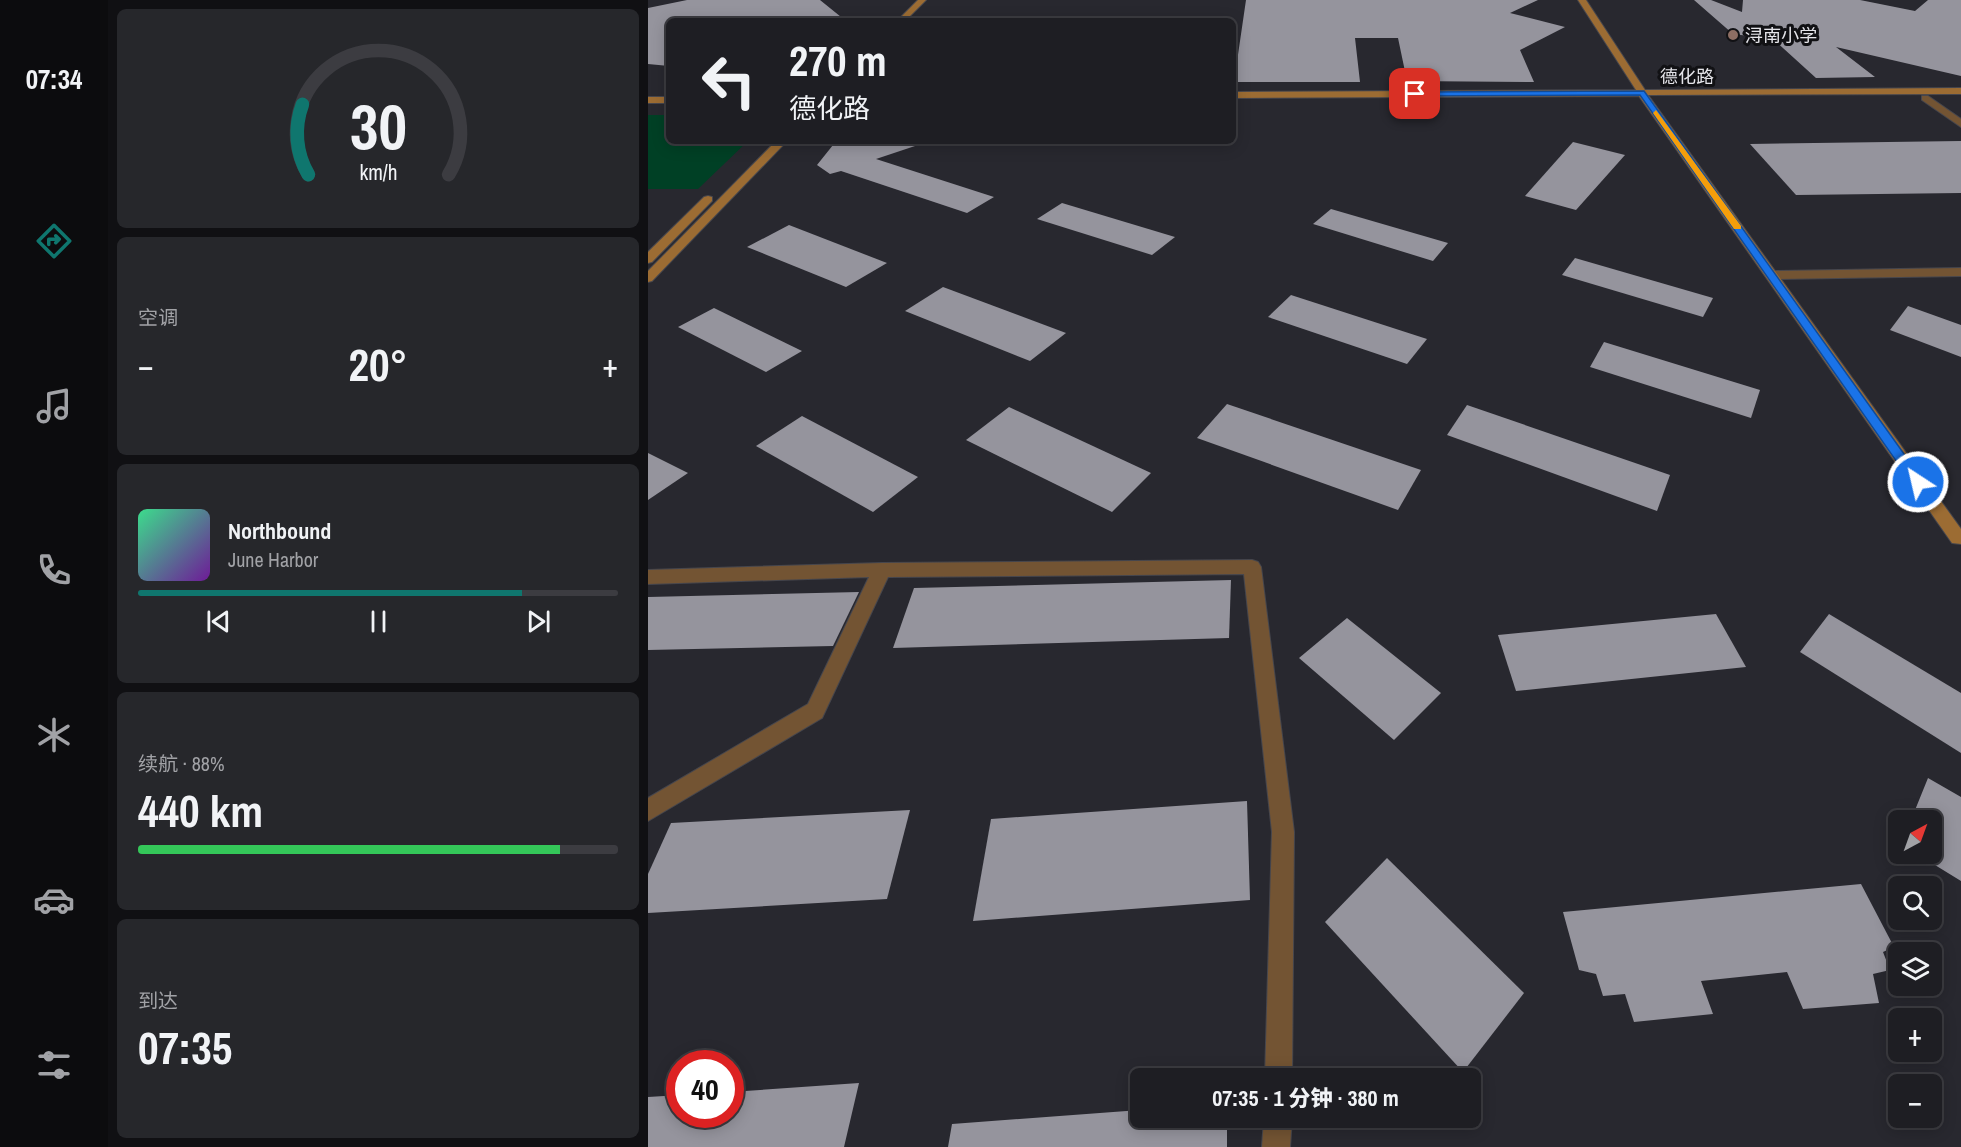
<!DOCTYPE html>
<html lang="zh">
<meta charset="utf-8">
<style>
body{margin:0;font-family:"Archivo Narrow","Noto Sans SC",sans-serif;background:#26272b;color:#f1f3f6;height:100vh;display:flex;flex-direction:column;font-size:22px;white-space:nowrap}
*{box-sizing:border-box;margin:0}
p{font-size:20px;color:#a1a2a6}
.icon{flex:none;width:33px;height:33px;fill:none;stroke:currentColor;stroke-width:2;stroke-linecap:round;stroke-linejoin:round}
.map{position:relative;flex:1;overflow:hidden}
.side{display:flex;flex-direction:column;gap:9px;padding:9px;background:#101013;width:540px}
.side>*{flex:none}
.guide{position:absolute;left:18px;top:18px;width:570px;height:126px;border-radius:9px;box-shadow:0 3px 15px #0003,0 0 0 2px #3c3c41;background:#1e1e23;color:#f1f3f6;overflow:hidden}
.needle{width:39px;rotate:41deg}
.fabs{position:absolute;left:1240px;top:810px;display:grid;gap:12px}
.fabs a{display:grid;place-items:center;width:54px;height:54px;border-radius:9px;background:#1e1e23;box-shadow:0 3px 15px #0003,0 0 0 2px #3c3c41;font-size:30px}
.speed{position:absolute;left:18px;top:1050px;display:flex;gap:12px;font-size:30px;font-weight:700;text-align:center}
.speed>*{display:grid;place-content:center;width:78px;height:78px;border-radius:50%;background:#1e1e23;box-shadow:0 3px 15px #0003,0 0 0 2px #3c3c41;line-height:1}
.speed .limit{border:9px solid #d22;background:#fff;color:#111}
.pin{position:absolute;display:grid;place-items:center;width:51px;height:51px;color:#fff;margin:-26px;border-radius:12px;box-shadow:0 3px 9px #0006}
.me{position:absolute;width:66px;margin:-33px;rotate:325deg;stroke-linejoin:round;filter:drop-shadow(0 0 4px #0008)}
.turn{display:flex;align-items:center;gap:21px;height:126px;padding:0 24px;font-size:27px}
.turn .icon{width:78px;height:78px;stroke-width:2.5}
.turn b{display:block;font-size:42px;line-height:51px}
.big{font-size:45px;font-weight:800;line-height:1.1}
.side .widget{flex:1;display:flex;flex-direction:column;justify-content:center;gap:9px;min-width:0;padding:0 21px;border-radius:9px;background:#26272b}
.side .dial{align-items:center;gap:0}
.dial svg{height:156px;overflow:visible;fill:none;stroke:#3c3c41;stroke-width:7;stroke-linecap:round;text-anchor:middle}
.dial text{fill:#f1f3f6;stroke:none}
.song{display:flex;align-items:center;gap:18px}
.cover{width:72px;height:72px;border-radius:9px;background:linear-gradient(135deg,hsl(150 70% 55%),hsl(280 70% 35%))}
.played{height:6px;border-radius:3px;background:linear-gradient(90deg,#0f766e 80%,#3c3c41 80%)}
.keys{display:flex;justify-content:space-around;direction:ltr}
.heat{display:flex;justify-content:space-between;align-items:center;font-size:33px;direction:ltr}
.charge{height:9px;border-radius:4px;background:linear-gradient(90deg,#34c759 88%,#3c3c41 0)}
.trip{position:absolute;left:482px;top:1068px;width:351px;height:60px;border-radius:9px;background:#1e1e23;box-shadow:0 3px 15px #0003,0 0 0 2px #3c3c41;font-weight:800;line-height:60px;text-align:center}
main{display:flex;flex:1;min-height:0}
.tab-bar{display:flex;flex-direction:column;width:108px;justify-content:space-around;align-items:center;background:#0c0c0e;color:#a1a2a6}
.tab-bar .icon{width:42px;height:42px}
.tab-bar .on{color:#0f766e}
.tab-bar b{font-size:27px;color:#f1f3f6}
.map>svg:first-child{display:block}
.green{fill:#004025}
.building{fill:#95949d}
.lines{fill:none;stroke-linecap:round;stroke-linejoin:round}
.street-casing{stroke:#46464d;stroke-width:2}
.secondary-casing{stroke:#46464d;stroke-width:2}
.street{fill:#735433;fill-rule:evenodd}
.secondary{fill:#9c6c33;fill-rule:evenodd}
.route{fill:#1a73e8;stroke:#114b97;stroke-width:1.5}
.slow{fill:#f59e0b}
.education-dot{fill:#8d6e63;stroke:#111114;stroke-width:2}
.labels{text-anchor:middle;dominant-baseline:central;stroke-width:6;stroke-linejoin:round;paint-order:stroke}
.far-poi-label{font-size:18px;fill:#e5e5ea;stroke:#111114;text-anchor:start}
.far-street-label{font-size:18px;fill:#e5e5ea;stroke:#111114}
</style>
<main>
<nav class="tab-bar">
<b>07:34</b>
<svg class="icon on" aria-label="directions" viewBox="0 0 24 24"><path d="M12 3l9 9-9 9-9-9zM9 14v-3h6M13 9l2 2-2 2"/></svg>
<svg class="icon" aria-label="music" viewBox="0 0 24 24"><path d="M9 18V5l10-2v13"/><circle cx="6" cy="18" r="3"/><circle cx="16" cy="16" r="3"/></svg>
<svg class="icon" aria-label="phone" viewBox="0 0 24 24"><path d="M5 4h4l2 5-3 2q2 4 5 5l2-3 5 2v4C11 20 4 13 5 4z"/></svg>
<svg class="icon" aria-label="climate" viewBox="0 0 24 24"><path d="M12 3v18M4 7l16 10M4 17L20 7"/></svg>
<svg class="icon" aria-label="car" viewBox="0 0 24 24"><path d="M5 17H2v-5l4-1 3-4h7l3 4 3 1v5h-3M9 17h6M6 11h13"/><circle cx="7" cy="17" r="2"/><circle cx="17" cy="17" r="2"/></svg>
<svg class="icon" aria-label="filters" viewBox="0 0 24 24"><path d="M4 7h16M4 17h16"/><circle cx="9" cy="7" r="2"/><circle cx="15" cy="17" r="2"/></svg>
</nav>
<section class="side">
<div class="widget dial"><svg viewBox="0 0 100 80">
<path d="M14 69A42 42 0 1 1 86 69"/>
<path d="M14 69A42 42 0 0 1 11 33" stroke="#0f766e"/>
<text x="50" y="56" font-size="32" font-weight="700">30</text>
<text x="50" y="72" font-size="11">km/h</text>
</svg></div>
<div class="widget"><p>空调</p>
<div class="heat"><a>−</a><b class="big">20°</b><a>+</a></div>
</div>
<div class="widget">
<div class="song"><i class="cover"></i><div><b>Northbound</b><p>June Harbor</p></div></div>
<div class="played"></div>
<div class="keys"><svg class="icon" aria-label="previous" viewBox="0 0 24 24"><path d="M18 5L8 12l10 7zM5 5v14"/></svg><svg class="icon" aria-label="pause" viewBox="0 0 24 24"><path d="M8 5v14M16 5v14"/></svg><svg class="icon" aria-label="next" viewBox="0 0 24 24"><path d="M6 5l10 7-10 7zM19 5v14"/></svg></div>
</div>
<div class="widget"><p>续航 · 88%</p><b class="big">440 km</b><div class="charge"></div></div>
<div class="widget"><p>到达</p><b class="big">07:35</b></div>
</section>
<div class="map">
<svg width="1313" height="1147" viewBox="0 0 1313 1147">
<rect width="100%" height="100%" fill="#28282f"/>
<path class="green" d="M0 115H21V141H100L50 189H0Z"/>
<g class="building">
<path d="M39 0H172L198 21H21V66L0 64V8Z"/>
<path d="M598 0H890L862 13 917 27 872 50 886 82 759 81 750 38H707L712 82H586Z"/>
<path d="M1046 0H1063L1094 12 1095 0H1212L1267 11 1280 0H1313V76L1188 47 1227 77 1168 78 1124 38H1105L1101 36 1085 34Z"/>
<path d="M198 141H269L270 145 228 159 346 197 319 213 193 171 182 174 169 165 185 145Z"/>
<path d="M1313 141V193L1148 195 1102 144Z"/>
<path d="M925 142 977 155 928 210 877 196Z"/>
<path d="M414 203 527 237 504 255 389 219Z"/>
<path d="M683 209 800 243 785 261 665 224Z"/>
<path d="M141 225 239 263 198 287 99 247Z"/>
<path d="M927 258 1065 298 1055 317 914 275Z"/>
<path d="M295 287 418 333 382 361 257 311Z"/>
<path d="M643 295 779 339 759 364 620 317Z"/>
<path d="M1260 306 1313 325V357L1242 330Z"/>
<path d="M66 308 154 351 118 372 30 327Z"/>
<path d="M956 342 1112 390 1103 418 942 367Z"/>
<path d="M579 404 773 470 750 510 549 438Z"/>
<path d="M819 405 1022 475 1009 511 799 435Z"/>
<path d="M361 407 503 473 464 512 318 440Z"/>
<path d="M154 416 270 477 225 512 108 446Z"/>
<path d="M0 453 40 473 0 500Z"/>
<path d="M583 580 581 638 245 648 266 588Z"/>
<path d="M211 592 185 646 0 650V597Z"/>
<path d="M1068 614 1098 667 868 691 850 635Z"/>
<path d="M1181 614 1313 693V753L1152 652Z"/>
<path d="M699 618 793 693 746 740 651 658Z"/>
<path d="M1280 778 1313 797V881L1269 854H1284V820H1263Z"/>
<path d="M599 801 602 900 325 921 343 819Z"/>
<path d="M262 810 239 899 0 913V874L23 823Z"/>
<path d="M739 858 876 993 815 1072 677 922Z"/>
<path d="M1213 884 1246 947 1235 952 1242 970 1225 974 1231 1003 1155 1009 1139 972 1053 981 1065 1014 986 1022 977 994 955 996 948 974 931 970 915 912Z"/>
<path d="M211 1083 196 1147H0V1097L32 1095V1114H82V1092Z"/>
<path d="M492 1110V1118H579V1147H300L304 1124Z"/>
</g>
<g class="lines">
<g class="street-casing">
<g id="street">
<path d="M1274 96H1280L1313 119V127L1274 100Z"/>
<path d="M1313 268V276L1123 279 1117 275 1123 271Z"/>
<path d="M604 560 610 562 613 567 646 832 644 1078H617L624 832 596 574 240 577 174 718 0 821V798L160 704 221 577 0 584V570L234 563Z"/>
<path d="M616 1118H644L642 1147H614Z"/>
</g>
</g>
<g class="secondary-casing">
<g id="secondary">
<path d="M270 0H278L257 21H249Z"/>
<path d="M930 0H938L997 90 1313 88V94L1000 95 1313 529V544L1304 543 991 96 585 98V92L988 90Z"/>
<rect x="0" y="97" width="21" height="6"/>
<path d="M128 141H139L4 281 0 282V271Z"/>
<path d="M60 196 64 197V201L4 262 0 263V252L56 197Z"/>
</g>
</g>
<use href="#street" class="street"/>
<use href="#secondary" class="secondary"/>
</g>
<path class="route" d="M996 91 1274 479 1276 482 1274 485H1265L992 95 767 96 763 94 767 92Z"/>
<path class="slow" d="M1008 110 1093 226V229H1086L1005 113Z"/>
<circle class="education-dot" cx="1085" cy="35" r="6"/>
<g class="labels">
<g class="far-poi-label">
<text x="1097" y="35">浔南小学</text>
</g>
<g class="far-street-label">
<text x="1039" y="76">德化路</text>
</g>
</g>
</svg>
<div class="fabs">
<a><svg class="needle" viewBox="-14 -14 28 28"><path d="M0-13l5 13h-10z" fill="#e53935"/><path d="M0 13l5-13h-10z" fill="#a1a2a6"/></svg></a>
<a><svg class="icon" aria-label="search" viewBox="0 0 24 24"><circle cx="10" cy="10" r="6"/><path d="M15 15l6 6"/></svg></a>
<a><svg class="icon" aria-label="layers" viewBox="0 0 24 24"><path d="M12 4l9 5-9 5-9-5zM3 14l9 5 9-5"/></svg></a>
<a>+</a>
<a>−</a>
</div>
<div class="speed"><div class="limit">40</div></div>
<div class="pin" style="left:767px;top:94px;background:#d93025"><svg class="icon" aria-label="arrive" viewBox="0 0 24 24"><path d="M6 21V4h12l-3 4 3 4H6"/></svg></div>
<svg class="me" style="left:1270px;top:482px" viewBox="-20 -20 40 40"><circle r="17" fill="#1a73e8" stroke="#fff" stroke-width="3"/><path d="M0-11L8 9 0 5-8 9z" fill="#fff"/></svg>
<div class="trip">07:35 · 1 分钟 · 380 m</div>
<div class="guide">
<div class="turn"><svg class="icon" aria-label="left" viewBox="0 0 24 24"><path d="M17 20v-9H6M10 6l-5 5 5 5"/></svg><div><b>270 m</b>德化路</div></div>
</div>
</div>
</main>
